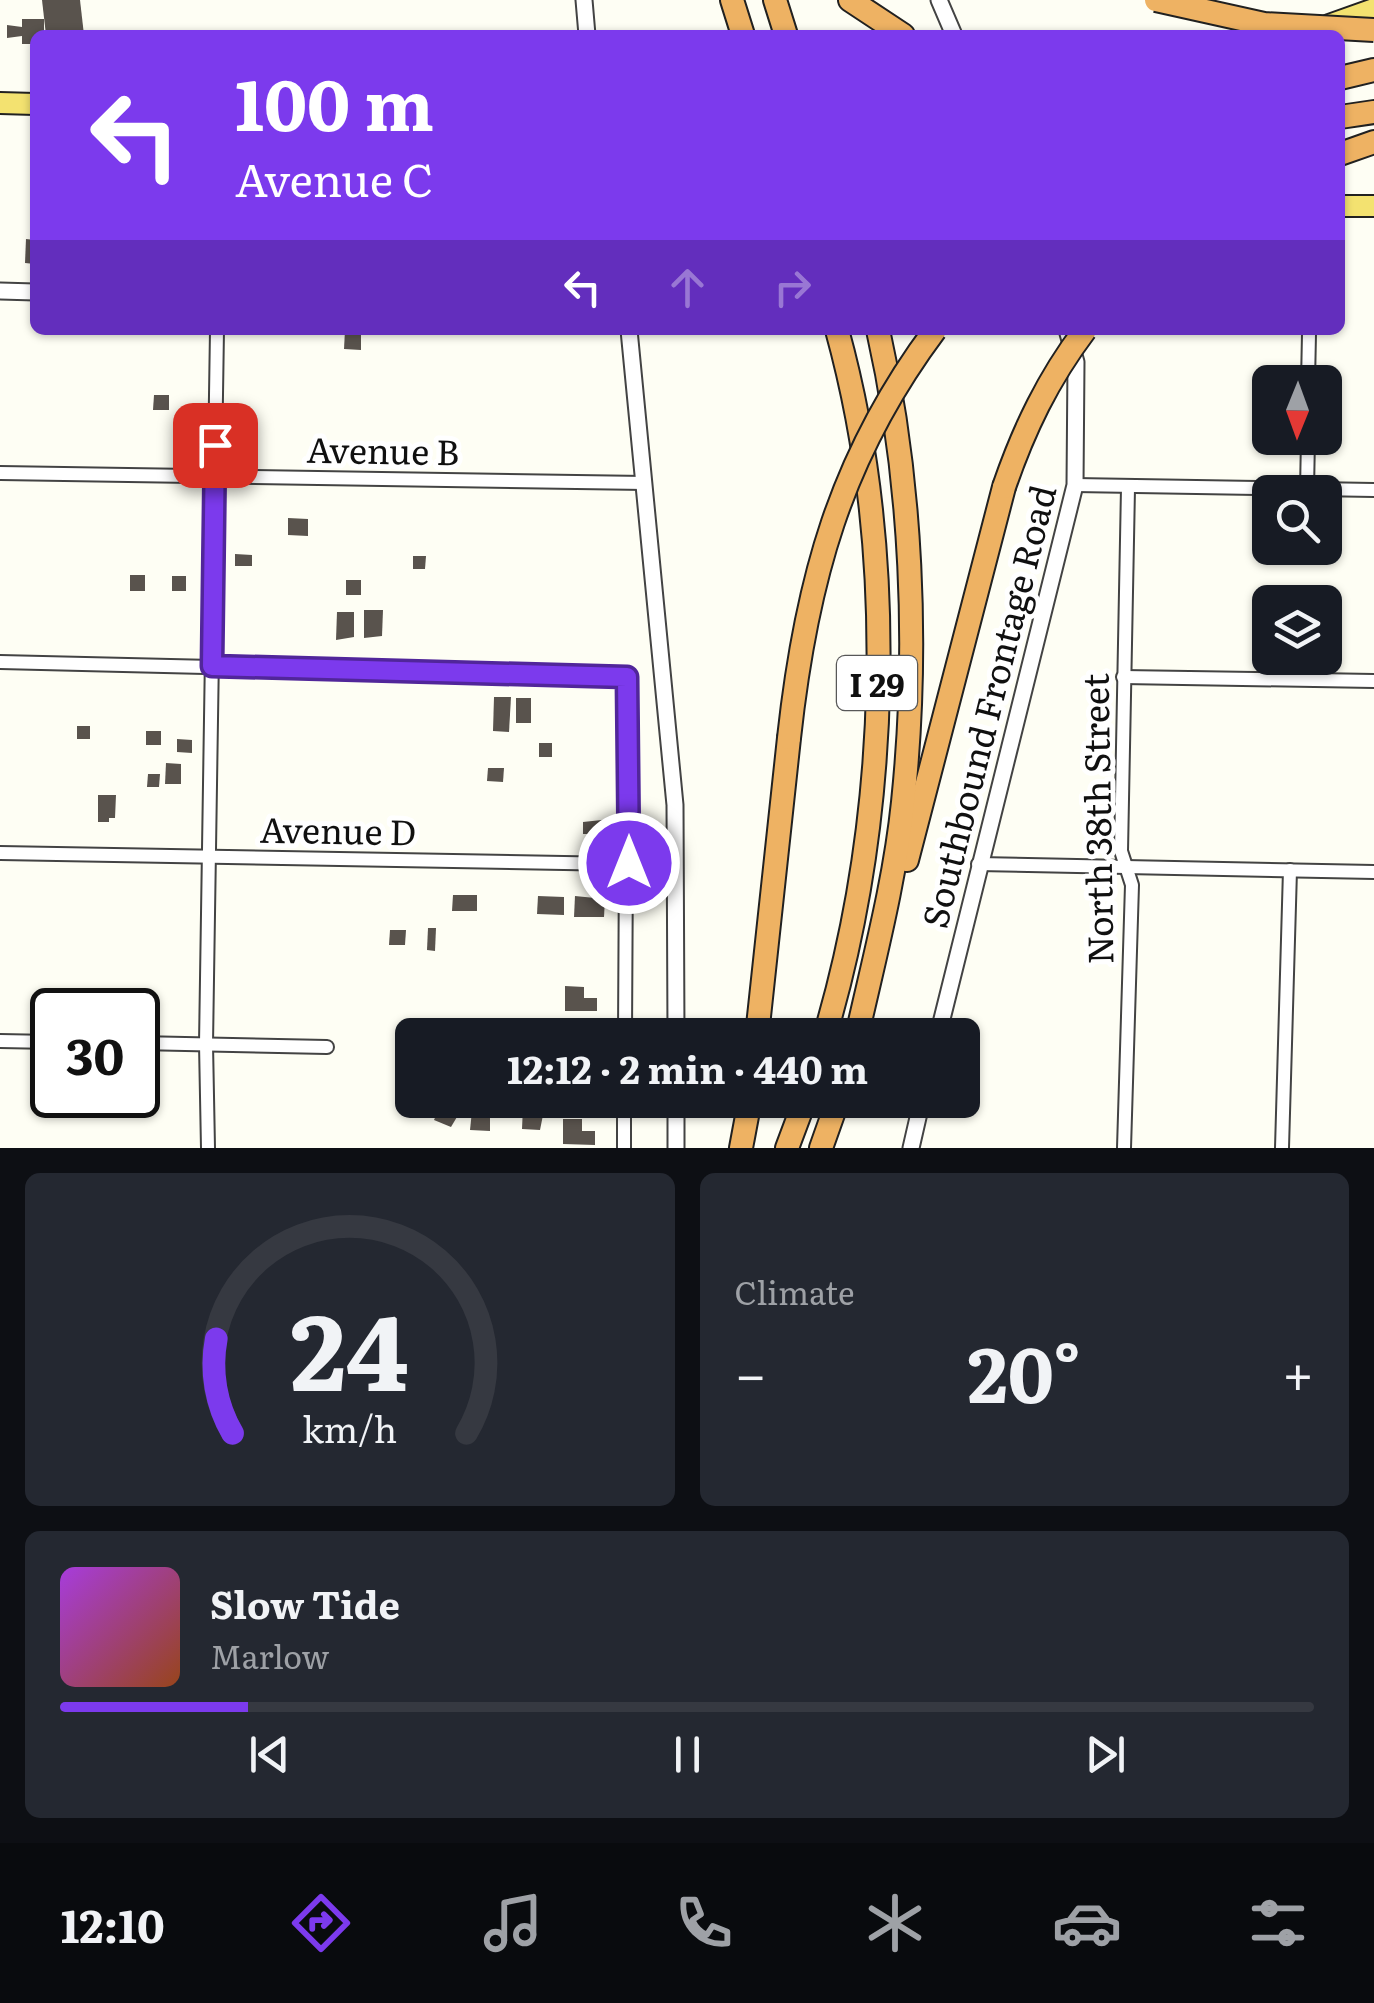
<!DOCTYPE html>
<meta charset="utf-8">
<style>
body{margin:0;font-family:Literata,serif;background:#242831;color:#f1f3f6;height:100vh;display:flex;flex-direction:column;font-size:38px;white-space:nowrap}
*{box-sizing:border-box;margin:0}
p{font-size:32px;color:#9ea1a6}
.icon{flex:none;width:55px;height:55px;fill:none;stroke:currentColor;stroke-width:2;stroke-linecap:round;stroke-linejoin:round}
.map{position:relative;height:1148px;overflow:hidden}
.sheet{display:flex;flex-direction:column;gap:25px;padding:25px;background:#0d0f14;flex:1}
.sheet>*{flex:none}
.top-card{position:absolute;left:30px;top:30px;width:1315px;height:305px;border-radius:15px;box-shadow:0 2px 8px #0004;background:#7c3aed;color:#fff;overflow:hidden}
.needle{width:65px;rotate:181deg}
.tools{position:absolute;left:1252px;top:365px;display:grid;gap:20px}
.tools a{display:grid;place-items:center;width:90px;height:90px;border-radius:15px;background:#171b24;box-shadow:0 2px 8px #0004;font-size:50px}
.speed{position:absolute;left:30px;top:988px;display:flex;gap:20px;font-size:50px;font-weight:700;text-align:center}
.speed>*{display:grid;place-content:center;width:130px;height:130px;border-radius:50%;background:#171b24;box-shadow:0 2px 8px #0004;line-height:1}
.speed .limit{border:5px solid #111;border-radius:15px;background:#fff;color:#111}
.pin{position:absolute;display:grid;place-items:center;width:85px;height:85px;color:#fff;margin:-42px;border-radius:20px;box-shadow:0 5px 15px #0006}
.me{position:absolute;width:110px;margin:-55px;rotate:0deg;stroke-linejoin:round;filter:drop-shadow(0 0 8px #0008)}
.turn{display:flex;align-items:center;gap:35px;height:210px;padding:0 40px;font-size:45px}
.turn .icon{width:130px;height:130px;stroke-width:2.5}
.turn b{display:block;font-size:70px;line-height:85px}
.lanes{display:flex;align-items:center;height:95px;padding:0 40px;background:#0003;justify-content:center;gap:50px;direction:ltr}
.lanes .off{opacity:.35}
.big{font-size:75px;font-weight:700;line-height:1.1}
.sheet .widget{flex:1;display:flex;flex-direction:column;justify-content:center;gap:15px;min-width:0;padding:0 35px;border-radius:15px;background:#242831}
.sheet .dial{align-items:center;gap:0}
.dial svg{height:260px;overflow:visible;fill:none;stroke:#363941;stroke-width:7;stroke-linecap:round;text-anchor:middle}
.dial text{fill:#f1f3f6;stroke:none}
.song{display:flex;align-items:center;gap:30px}
.cover{width:120px;height:120px;border-radius:15px;background:linear-gradient(135deg,hsl(280 70% 55%),hsl(20 70% 35%))}
.played{height:10px;border-radius:5px;background:linear-gradient(90deg,#7c3aed 15%,#363941 15%)}
.keys{display:flex;justify-content:space-around;direction:ltr}
.heat{display:flex;justify-content:space-between;align-items:center;font-size:55px;direction:ltr}
.sheet .tiles{flex:1;display:grid;gap:25px;grid-template-columns:1fr 1fr}
.widget:last-child{grid-column:span 2}
.trip{position:absolute;left:395px;top:1018px;width:585px;height:100px;border-radius:15px;background:#171b24;box-shadow:0 2px 8px #0004;font-weight:700;line-height:100px;text-align:center}
.dock{display:flex;height:160px;justify-content:space-around;align-items:center;background:#090b0e;color:#9ea1a6}
.dock .icon{width:70px;height:70px}
.dock .current{color:#7c3aed}
.dock b{font-size:45px;color:#f1f3f6}
.map>svg:first-child{display:block}
.building{fill:#59534d}
.lines{fill:none;stroke-linecap:round;stroke-linejoin:round}
.minor-casing{stroke:#434343;stroke-width:16}
.tertiary-casing{stroke:#434343;stroke-width:19}
.primary-casing{stroke:#212121;stroke-width:24}
.motorway-casing{stroke:#212121;stroke-width:26}
.minor{stroke:#fff;stroke-width:12}
.tertiary{stroke:#fff;stroke-width:15}
.primary{stroke:#f3e270;stroke-width:20}
.motorway{stroke:#eeb263;stroke-width:22}
.motorway-bridge-casing{stroke:#212121;stroke-width:26;stroke-linecap:butt}
.motorway-bridge{stroke:#eeb263;stroke-width:22}
.route-casing{stroke:#51269a;stroke-width:25}
.route{stroke:#7c3aed;stroke-width:18}
.labels{text-anchor:middle;dominant-baseline:central;stroke-width:10;stroke-linejoin:round;paint-order:stroke}
.shield{fill:#fff;stroke:#585858;stroke-width:2.5}
.shield-label{font-size:32px;font-weight:bold;fill:#101010}
.street-label{font-size:35px;fill:#101010;stroke:#fff}
</style>
<div class="map">
<svg width="1374" height="1148" viewBox="0 0 1374 1148">
<rect width="100%" height="100%" fill="#fefef4"/>
<g class="building">
<path d="M42 0H80L84 35H46Z"/>
<path d="M22 19H44V35H35V44H22V36L7 38V25L22 27Z"/>
<path d="M26 239 35 240V264L25 263Z"/>
<path d="M345 330H361V350L344 349Z"/>
<path d="M154 395H169V410H153Z"/>
<path d="M288 518 308 519V536L288 535Z"/>
<path d="M235 554 252 555V566H235Z"/>
<path d="M413 556H426L425 569H413Z"/>
<rect x="130" y="575" width="15" height="16"/>
<rect x="172" y="576" width="14" height="15"/>
<rect x="346" y="580" width="15" height="15"/>
<path d="M364 610H383L382 636 364 638Z"/>
<path d="M337 612H354V637L336 640Z"/>
<path d="M494 697H511L509 732 493 731Z"/>
<rect x="516" y="698" width="15" height="25"/>
<rect x="77" y="726" width="13" height="13"/>
<rect x="146" y="731" width="15" height="14"/>
<path d="M177 739 192 740V753L177 752Z"/>
<rect x="539" y="743" width="13" height="14"/>
<path d="M166 763 181 764V784H165Z"/>
<path d="M488 768H504L503 782 487 781Z"/>
<path d="M148 774H160L159 787H147Z"/>
<path d="M98 795H116L115 818H109V822H98Z"/>
<path d="M611 819V834H583V822Z"/>
<path d="M453 895H477V911H452Z"/>
<path d="M538 896 564 897V915L537 914Z"/>
<path d="M575 896 605 899 604 917H574Z"/>
<path d="M428 928H436L435 951 427 950Z"/>
<path d="M390 930H406L405 945H389Z"/>
<path d="M565 986 584 987V998H597V1011H565Z"/>
<path d="M443 1100H467L451 1127 434 1120Z"/>
<path d="M490 1100V1131L470 1130 473 1101Z"/>
<path d="M531 1100H546L540 1130 522 1129 523 1106H531Z"/>
<path d="M563 1119H582V1131H595V1145L563 1144Z"/>
</g>
<g class="lines">
<g class="minor-casing">
<g id="minor">
<path d="M1308 382 1309 334"/>
<path d="M0 473 645 483"/>
<path d="M1075 485 1374 490"/>
<path d="M1307 490 1308 438"/>
<path d="M0 662 627 677 625 1035"/>
<path d="M1123 677 1374 681"/>
<path d="M0 853 676 865"/>
<path d="M978 864 1374 872"/>
<path d="M0 1041 52 1042"/>
<path d="M138 1043 327 1047"/>
<path d="M208 1148 206 1044 217 330"/>
<path d="M624 1148V1100"/>
<path d="M1124 1148 1132 885 1121 851 1128 488"/>
<path d="M1282 1148 1290 870"/>
</g>
</g>
<g class="tertiary-casing">
<g id="tertiary">
<path d="M584 0 587 35"/>
<path d="M939 0 954 35"/>
<path d="M0 291 35 292"/>
<path d="M629 330 675 805 676 1035"/>
<path d="M938 1035 1075 485 1076 362 1067 330"/>
<path d="M676 1100V1148"/>
<path d="M911 1148 922 1100"/>
</g>
</g>
<g class="primary-casing">
<g id="primary">
<path d="M1329 25 1374 9"/>
<path d="M0 103 35 104"/>
<path d="M1340 206H1374"/>
</g>
</g>
<g class="motorway-casing">
<g id="motorway">
<path d="M732 0 743 35"/>
<path d="M775 0 786 35"/>
<path d="M850 0 903 35"/>
<path d="M1340 78 1374 70"/>
<path d="M1340 117 1374 112"/>
<path d="M1340 154 1374 142"/>
<path d="M907 860 1004 487"/>
<path d="M757 1035 789 738"/>
<path d="M825 1035C890 816 898 551 837 330"/>
<path d="M857 1035C874 959 895 881 903 802 919 649 912 481 878 330"/>
<path d="M741 1148 750 1100"/>
<path d="M787 1148 805 1100"/>
<path d="M821 1148 838 1100"/>
</g>
</g>
<use href="#minor" class="minor"/>
<use href="#tertiary" class="tertiary"/>
<use href="#primary" class="primary"/>
<use href="#motorway" class="motorway"/>
<g class="motorway-bridge-casing">
<g id="motorway-bridge">
<path d="M1156 0 1264 24 1374 30"/>
<path d="M1004 487C1024 429 1048 379 1085 330"/>
<path d="M789 738C806 582 840 457 935 330"/>
</g>
</g>
<use href="#motorway-bridge" class="motorway-bridge"/>
</g>
<g class="lines">
<g class="route-casing">
<path id="route" d="M215 445 212 666 627 677 629 863"/>
</g>
<use href="#route" class="route"/>
</g>
<g class="labels">
<rect class="shield" x="837" y="656" width="80" height="54" rx="8"/>
<g class="shield-label">
<text x="877" y="683">I 29</text>
</g>
<g class="street-label">
<text transform="translate(383 449) rotate(1)">Avenue B</text>
<text transform="translate(987 706) rotate(-76)">Southbound Frontage Road</text>
<text transform="translate(1096 819) rotate(-91)">North 38th Street</text>
<text transform="translate(338 829) rotate(1)">Avenue D</text>
</g>
</g>
</svg>
<div class="tools">
<a><svg class="needle" viewBox="-14 -14 28 28"><path d="M0-13l5 13h-10z" fill="#e53935"/><path d="M0 13l5-13h-10z" fill="#9ea1a6"/></svg></a>
<a><svg class="icon" aria-label="search" viewBox="0 0 24 24"><circle cx="10" cy="10" r="6"/><path d="M15 15l6 6"/></svg></a>
<a><svg class="icon" aria-label="layers" viewBox="0 0 24 24"><path d="M12 4l9 5-9 5-9-5zM3 14l9 5 9-5"/></svg></a>
</div>
<div class="speed"><div class="limit">30</div></div>
<div class="pin" style="left:215px;top:445px;background:#d93025"><svg class="icon" aria-label="arrive" viewBox="0 0 24 24"><path d="M6 21V4h12l-3 4 3 4H6"/></svg></div>
<svg class="me" style="left:629px;top:863px" viewBox="-20 -20 40 40"><circle r="17" fill="#7c3aed" stroke="#fff" stroke-width="3"/><path d="M0-11L8 9 0 5-8 9z" fill="#fff"/></svg>
<div class="trip">12:12 · 2 min · 440 m</div>
<div class="top-card">
<div class="turn"><svg class="icon" aria-label="left" viewBox="0 0 24 24"><path d="M17 20v-9H6M10 6l-5 5 5 5"/></svg><div><b>100 m</b>Avenue C</div></div>
<div class="lanes"><svg class="icon" aria-label="left" viewBox="0 0 24 24"><path d="M17 20v-9H6M10 6l-5 5 5 5"/></svg><svg class="icon off" aria-label="ahead" viewBox="0 0 24 24"><path d="M12 20V5M6 11l6-6 6 6"/></svg><svg class="icon off" aria-label="right" viewBox="0 0 24 24"><path d="M7 20v-9h11M14 6l5 5-5 5"/></svg></div>
</div>
</div>
<section class="sheet">
<div class="tiles">
<div class="widget dial"><svg viewBox="0 0 100 80">
<path d="M14 69A42 42 0 1 1 86 69"/>
<path d="M14 69A42 42 0 0 1 9 40" stroke="#7c3aed"/>
<text x="50" y="56" font-size="32" font-weight="700">24</text>
<text x="50" y="72" font-size="11">km/h</text>
</svg></div>
<div class="widget"><p>Climate</p>
<div class="heat"><a>−</a><b class="big">20°</b><a>+</a></div>
</div>
<div class="widget">
<div class="song"><i class="cover"></i><div><b>Slow Tide</b><p>Marlow</p></div></div>
<div class="played"></div>
<div class="keys"><svg class="icon" aria-label="previous" viewBox="0 0 24 24"><path d="M18 5L8 12l10 7zM5 5v14"/></svg><svg class="icon" aria-label="pause" viewBox="0 0 24 24"><path d="M8 5v14M16 5v14"/></svg><svg class="icon" aria-label="next" viewBox="0 0 24 24"><path d="M6 5l10 7-10 7zM19 5v14"/></svg></div>
</div>
</div>
</section>
<nav class="dock">
<b>12:10</b>
<svg class="icon current" aria-label="directions" viewBox="0 0 24 24"><path d="M12 3l9 9-9 9-9-9zM9 14v-3h6M13 9l2 2-2 2"/></svg>
<svg class="icon" aria-label="music" viewBox="0 0 24 24"><path d="M9 18V5l10-2v13"/><circle cx="6" cy="18" r="3"/><circle cx="16" cy="16" r="3"/></svg>
<svg class="icon" aria-label="phone" viewBox="0 0 24 24"><path d="M5 4h4l2 5-3 2q2 4 5 5l2-3 5 2v4C11 20 4 13 5 4z"/></svg>
<svg class="icon" aria-label="climate" viewBox="0 0 24 24"><path d="M12 3v18M4 7l16 10M4 17L20 7"/></svg>
<svg class="icon" aria-label="car" viewBox="0 0 24 24"><path d="M5 17H2v-5l4-1 3-4h7l3 4 3 1v5h-3M9 17h6M6 11h13"/><circle cx="7" cy="17" r="2"/><circle cx="17" cy="17" r="2"/></svg>
<svg class="icon" aria-label="filters" viewBox="0 0 24 24"><path d="M4 7h16M4 17h16"/><circle cx="9" cy="7" r="2"/><circle cx="15" cy="17" r="2"/></svg>
</nav>
